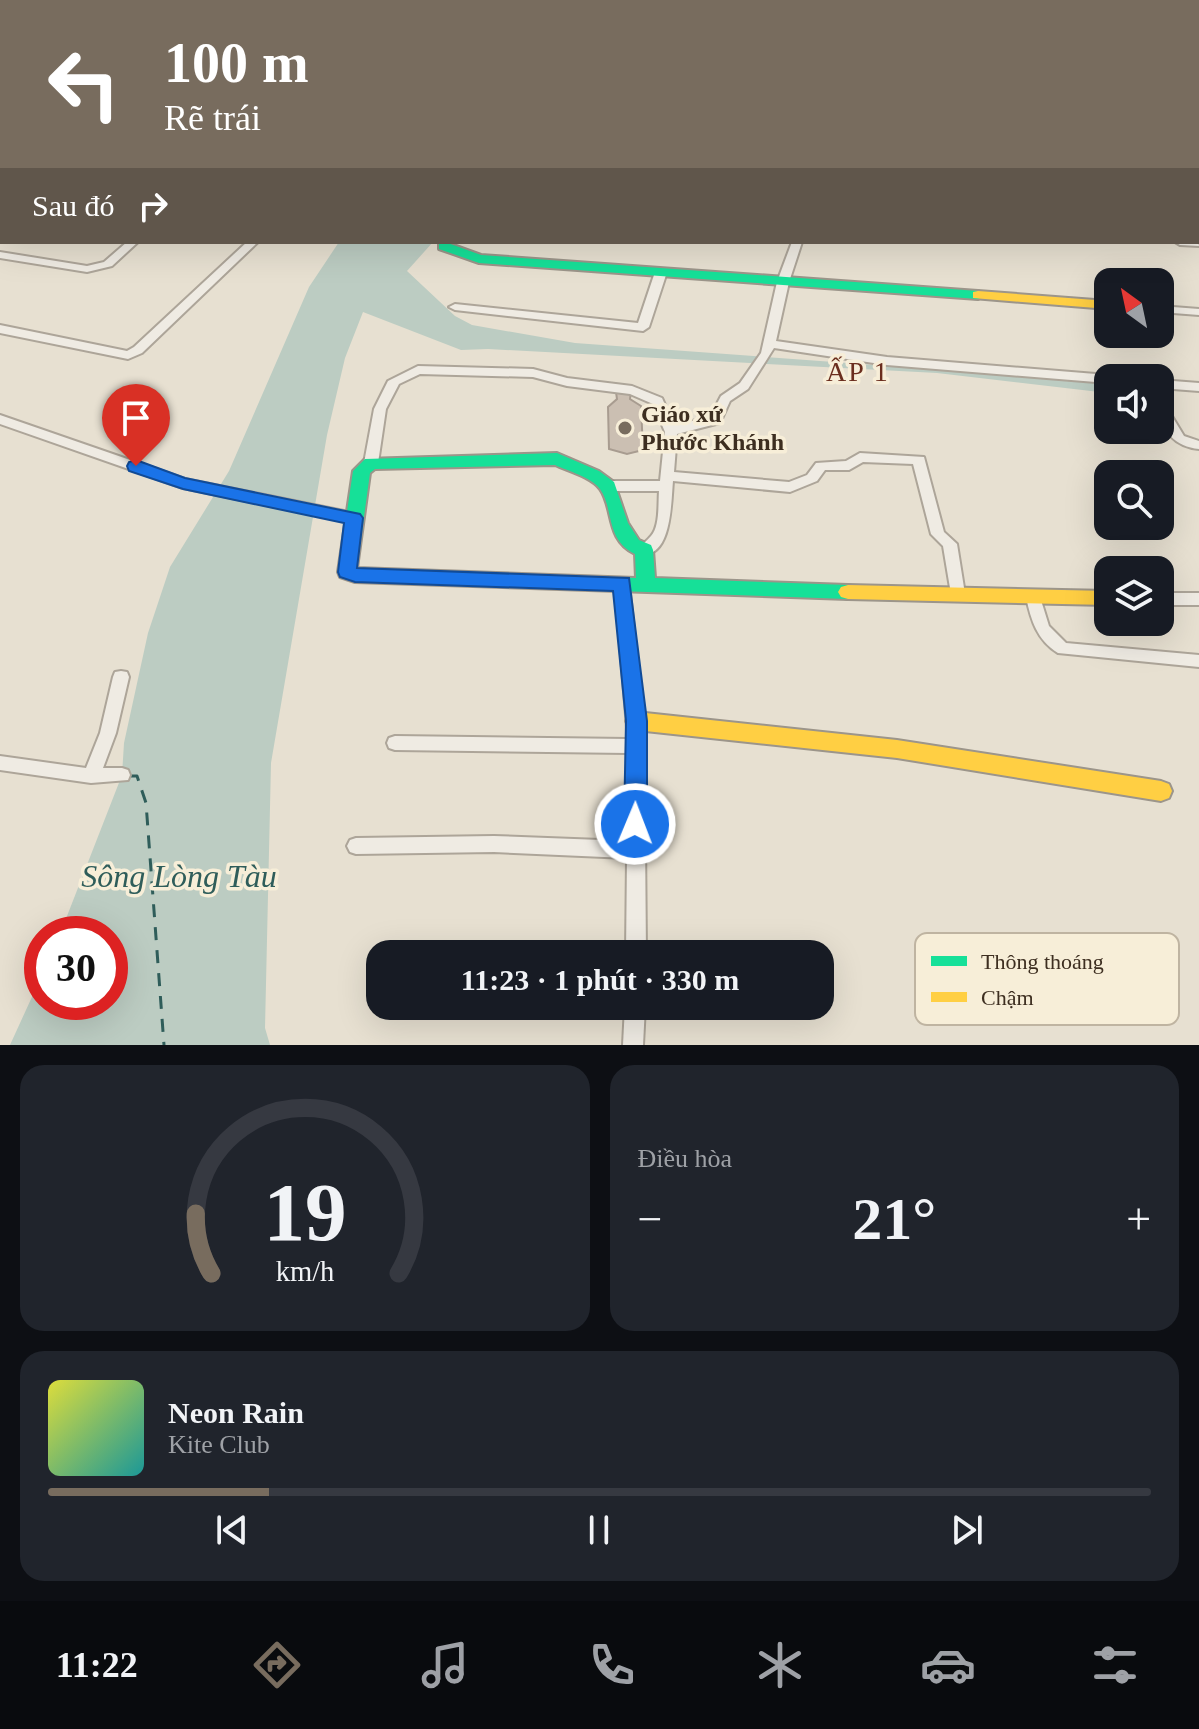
<!DOCTYPE html>
<html lang="vi">
<meta charset="utf-8">
<style>
body{margin:0;font-family:"Times New Roman",serif;background:#20242c;color:#f1f3f6;height:100vh;display:flex;flex-direction:column;font-size:30px;white-space:nowrap}
*{box-sizing:border-box;margin:0}
p{font-size:26px;color:#9ea1a6}
.icon{flex:none;width:44px;height:44px;fill:none;stroke:currentColor;stroke-width:2;stroke-linecap:round;stroke-linejoin:round}
.map{position:relative;height:1045px;overflow:hidden}
.side{display:flex;flex-direction:column;gap:20px;padding:20px;background:#0d0f14;flex:1}
.side>*{flex:none}
.banner{position:absolute;left:0px;top:0px;width:1200px;height:244px;box-shadow:0 8px 32px #0002;background:#786c5e;color:#fff;overflow:hidden}
.needle{width:52px;rotate:327deg}
.tools{position:absolute;left:1094px;top:268px;display:grid;gap:16px}
.tools a{display:grid;place-items:center;width:80px;height:80px;border-radius:16px;background:#171b24;box-shadow:0 8px 32px #0002;font-size:40px}
.speed{position:absolute;left:24px;top:916px;display:flex;gap:16px;font-size:40px;font-weight:700;text-align:center}
.speed>*{display:grid;place-content:center;width:104px;height:104px;border-radius:50%;background:#171b24;box-shadow:0 8px 32px #0002;line-height:1}
.speed .limit{border:12px solid #d22;background:#fff;color:#111}
.pin{position:absolute;display:grid;place-items:center;width:68px;height:68px;color:#fff;margin:-82px -34px;border-radius:50% 50% 50% 0;rotate:-45deg;box-shadow:0 0 8px #0007}
.pin .icon{rotate:45deg}
.me{position:absolute;width:88px;margin:-44px;rotate:1deg;stroke-linejoin:round;filter:drop-shadow(0 0 6px #0008)}
.turn{display:flex;align-items:center;gap:28px;height:168px;padding:0 32px;font-size:36px}
.turn .icon{width:104px;height:104px;stroke-width:2.5}
.turn b{display:block;font-size:56px;line-height:68px}
.then{display:flex;align-items:center;height:76px;padding:0 32px;background:#0003;gap:16px;font-size:30px}
.big{font-size:60px;font-weight:700;line-height:1.1}
.side .card{flex:1;display:flex;flex-direction:column;justify-content:center;gap:12px;min-width:0;padding:0 28px;border-radius:24px;background:#20242c}
.side .dial{align-items:center;gap:0}
.dial svg{height:208px;overflow:visible;fill:none;stroke:#363941;stroke-width:7;stroke-linecap:round;text-anchor:middle}
.dial text{fill:#f1f3f6;stroke:none}
.song{display:flex;align-items:center;gap:24px}
.cover{width:96px;height:96px;border-radius:12px;background:linear-gradient(135deg,hsl(60 70% 55%),hsl(180 70% 35%))}
.played{height:8px;border-radius:4px;background:linear-gradient(90deg,#786c5e 20%,#363941 20%)}
.keys{display:flex;justify-content:space-around;direction:ltr}
.heat{display:flex;justify-content:space-between;align-items:center;font-size:44px;direction:ltr}
.side .tiles{flex:1;display:grid;gap:20px;grid-template-columns:1fr 1fr}
.card:last-child{grid-column:span 2}
.trip{position:absolute;left:366px;top:940px;width:468px;height:80px;border-radius:24px;background:#171b24;box-shadow:0 8px 32px #0002;font-weight:700;line-height:80px;text-align:center}
.tabs{display:flex;height:128px;justify-content:space-around;align-items:center;background:#090b0e;color:#9ea1a6}
.tabs .icon{width:56px;height:56px}
.tabs .selected{color:#786c5e}
.tabs b{font-size:36px;color:#f1f3f6}
.map>svg:first-child{display:block}
.water{fill:#bcccc2}
.lines{fill:none;stroke-linecap:round;stroke-linejoin:round}
.ferry{stroke:#2f5d5a;stroke-width:3;stroke-dasharray:13 10;stroke-linecap:butt}
.building{fill:#cbbfb2;stroke:#a89c90;stroke-width:2}
.street-casing{stroke:#ada599;stroke-width:4}
.fast-casing{stroke:#9c958a;stroke-width:4}
.slow-casing{stroke:#9c958a;stroke-width:4}
.street{fill:#efebe3;fill-rule:evenodd}
.fast{fill:#16e098;fill-rule:evenodd}
.slow{fill:#ffcf43;fill-rule:evenodd}
.route{fill:#1a73e8;stroke:#114b97;stroke-width:2}
.poi-dot{fill:#786c5e;stroke:#f7eed8;stroke-width:3}
.labels{text-anchor:middle;dominant-baseline:central;stroke-width:7;stroke-linejoin:round;paint-order:stroke}
.poi-label{font-size:24px;font-weight:bold;fill:#3d2e20;stroke:#f7eed8;text-anchor:start}
.quarter-label{font-size:28px;letter-spacing:2px;fill:#6b2e1e;stroke:#f7eed8}
.near-water-label{font-size:32px;font-style:italic;fill:#2f5d5a;stroke:#f7eed8}
.key{fill:#f7eed8;stroke:#bfb4a1;stroke-width:2}
.key-label{font-size:22px;fill:#3d2e20}
</style>
<div class="map">
<svg width="1199" height="1045" viewBox="0 0 1199 1045">
<rect width="100%" height="100%" fill="#e7e0d1"/>
<path class="water" d="M339 242H433L407 271 455 316 472 325 575 343 1108 382V393L937 373 488 349 461 350 363 312 345 358 327 435 271 763 265 1028 270 1045H10L42 975V1002H110V934H60L122 775 124 743 148 633 170 567 229 471 309 287Z"/>
<g class="lines">
<path class="ferry" d="M129 776H137L146 803 164 1045"/>
</g>
<path class="building" d="M631 391 630 399 641 406 643 450 627 454 609 449 608 407 617 399 616 392Z"/>
<g class="lines">
<g class="street-casing">
<g id="street">
<path d="M90 0H100L102 2H92Z"/>
<rect x="350" y="0" width="8" height="2"/>
<path d="M393 0H401L392 2Z"/>
<path d="M859 0H867L858 2Z"/>
<rect x="0" y="15" width="2" height="4"/>
<rect x="0" y="37" width="2" height="4"/>
<rect x="1198" y="48" width="1" height="6"/>
<path d="M2 165V171L0 172V166Z"/>
<rect x="1198" y="181" width="1" height="6"/>
<path d="M1198 240 1199 246 1180 245 1175 242H1198Z"/>
<path d="M127 242H138L112 266 87 272 0 258V252L87 266 104 262Z"/>
<path d="M247 242H258L142 353 128 359 0 333V325L127 351 134 347Z"/>
<path d="M792 242H802L789 282 776 341 887 357 1108 375 1114 378H1108V383L887 365 774 348 748 389 730 401 720 423 677 434 674 472 789 482 807 475 816 463 846 461 860 453 924 457 944 532 957 544 965 594 963 598H953L951 594 943 546 931 534 913 464 863 462 849 470H825L817 481 790 492 673 481C671 502 672 560 639 554L637 550C641 545 647 541 651 536 660 526 658 504 659 491H608L601 486 608 481H660L665 432 653 404 630 394 567 386 533 377 420 374 399 384 386 409 378 463 371 468 364 463 374 409 388 381 418 366 533 369 567 378 632 386 662 398 674 425 710 417 721 396 740 383 761 353 777 282Z"/>
<path d="M661 269 667 272 649 327 643 331 455 310 449 307 455 304 638 323 655 272Z"/>
<path d="M1160 306 1199 309V315L1160 312Z"/>
<path d="M1160 380 1199 383V391L1160 388Z"/>
<path d="M1163 407 1167 408 1184 436 1199 441V449C1176 447 1160 431 1160 408Z"/>
<path d="M0 415 185 479 354 513 361 518 354 523 183 488 0 424Z"/>
<path d="M622 578 627 580 629 584 644 721 646 954H626L627 858 494 852 356 854 350 852 347 846 350 840 356 838 494 836 627 841 628 753 395 750 389 748 387 743 389 738 395 736 628 739 615 584 617 580Z"/>
<path d="M1033 591 1038 593 1040 597 1049 626 1066 643 1199 655V667L1058 653C1037 640 1031 620 1026 597L1028 593Z"/>
<rect x="1160" y="593" width="39" height="12"/>
<path d="M121 671 127 672 129 677 116 733 103 768H122L128 770 130 775 128 780 91 783 0 770V756L86 768 100 733 113 677 115 672Z"/>
<path d="M625 1006H645L643 1045H623Z"/>
</g>
</g>
<g class="fast-casing">
<g id="fast">
<path d="M445 242 481 255 978 291 985 295 978 299 479 263 439 249V243Z"/>
<path d="M557 453 599 471 614 482 628 523 639 540 651 545 653 550 655 578 848 585 855 587 858 592 855 597 848 599 355 582 340 577 338 572 353 471 365 459ZM555 465C568 471 591 477 600 489 614 508 605 540 635 554L636 578 357 568 370 473 375 469Z"/>
</g>
</g>
<g class="slow-casing">
<g id="slow">
<path d="M978 291 1108 301V309L973 298V292Z"/>
<path d="M848 585 1108 591V605L848 599 841 597 838 592 841 587Z"/>
<path d="M636 712 897 740 1161 781 1169 784 1172 791 1169 798 1161 801 897 758 636 730 629 727 626 721 629 715Z"/>
</g>
</g>
<use href="#street" class="street"/>
<use href="#fast" class="fast"/>
<use href="#slow" class="slow"/>
</g>
<path class="route" d="M136 460 185 478 360 514 363 518 357 568 629 578 647 721V824L643 831 635 834 627 831 624 824 626 721 613 591 355 582 340 577 338 572 344 523 183 489 129 471 127 466 129 462Z"/>
<circle class="poi-dot" cx="625" cy="428" r="8"/>
<g class="labels">
<g class="poi-label">
<text x="641" y="414">Giáo xứ<tspan x="641" dy="28">Phước Khánh</tspan></text>
</g>
<g class="quarter-label">
<text x="858" y="371">ẤP 1</text>
</g>
<g class="near-water-label">
<text x="179" y="876">Sông Lòng Tàu</text>
</g>
</g>
<rect x="915" y="933" width="264" height="92" rx="12" class="key"/>
<rect x="931" y="956" width="36" height="10" fill="#16e098"/>
<rect x="931" y="992" width="36" height="10" fill="#ffcf43"/>
<g class="key-label">
<text x="981" y="969">Thông thoáng</text>
<text x="981" y="1005">Chậm</text>
</g>
</svg>
<div class="tools">
<a><svg class="needle" viewBox="-14 -14 28 28"><path d="M0-13l5 13h-10z" fill="#e53935"/><path d="M0 13l5-13h-10z" fill="#9ea1a6"/></svg></a>
<a><svg class="icon" aria-label="sound" viewBox="0 0 24 24"><path d="M4 9h4l5-4v14l-5-4H4zM17 9q2 3 0 6"/></svg></a>
<a><svg class="icon" aria-label="search" viewBox="0 0 24 24"><circle cx="10" cy="10" r="6"/><path d="M15 15l6 6"/></svg></a>
<a><svg class="icon" aria-label="layers" viewBox="0 0 24 24"><path d="M12 4l9 5-9 5-9-5zM3 14l9 5 9-5"/></svg></a>
</div>
<div class="speed"><div class="limit">30</div></div>
<div class="pin" style="left:136px;top:466px;background:#d93025"><svg class="icon" aria-label="arrive" viewBox="0 0 24 24"><path d="M6 21V4h12l-3 4 3 4H6"/></svg></div>
<svg class="me" style="left:635px;top:824px" viewBox="-20 -20 40 40"><circle r="17" fill="#1a73e8" stroke="#fff" stroke-width="3"/><path d="M0-11L8 9 0 5-8 9z" fill="#fff"/></svg>
<div class="trip">11:23 · 1 phút · 330 m</div>
<div class="banner">
<div class="turn"><svg class="icon" aria-label="left" viewBox="0 0 24 24"><path d="M17 20v-9H6M10 6l-5 5 5 5"/></svg><div><b>100 m</b>Rẽ trái</div></div>
<div class="then">Sau đó<svg class="icon" aria-label="right" viewBox="0 0 24 24"><path d="M7 20v-9h11M14 6l5 5-5 5"/></svg></div>
</div>
</div>
<section class="side">
<div class="tiles">
<div class="card dial"><svg viewBox="0 0 100 80">
<path d="M14 69A42 42 0 1 1 86 69"/>
<path d="M14 69A42 42 0 0 1 8 46" stroke="#786c5e"/>
<text x="50" y="56" font-size="32" font-weight="700">19</text>
<text x="50" y="72" font-size="11">km/h</text>
</svg></div>
<div class="card"><p>Điều hòa</p>
<div class="heat"><a>−</a><b class="big">21°</b><a>+</a></div>
</div>
<div class="card">
<div class="song"><i class="cover"></i><div><b>Neon Rain</b><p>Kite Club</p></div></div>
<div class="played"></div>
<div class="keys"><svg class="icon" aria-label="previous" viewBox="0 0 24 24"><path d="M18 5L8 12l10 7zM5 5v14"/></svg><svg class="icon" aria-label="pause" viewBox="0 0 24 24"><path d="M8 5v14M16 5v14"/></svg><svg class="icon" aria-label="next" viewBox="0 0 24 24"><path d="M6 5l10 7-10 7zM19 5v14"/></svg></div>
</div>
</div>
</section>
<nav class="tabs">
<b>11:22</b>
<svg class="icon selected" aria-label="directions" viewBox="0 0 24 24"><path d="M12 3l9 9-9 9-9-9zM9 14v-3h6M13 9l2 2-2 2"/></svg>
<svg class="icon" aria-label="music" viewBox="0 0 24 24"><path d="M9 18V5l10-2v13"/><circle cx="6" cy="18" r="3"/><circle cx="16" cy="16" r="3"/></svg>
<svg class="icon" aria-label="phone" viewBox="0 0 24 24"><path d="M5 4h4l2 5-3 2q2 4 5 5l2-3 5 2v4C11 20 4 13 5 4z"/></svg>
<svg class="icon" aria-label="climate" viewBox="0 0 24 24"><path d="M12 3v18M4 7l16 10M4 17L20 7"/></svg>
<svg class="icon" aria-label="car" viewBox="0 0 24 24"><path d="M5 17H2v-5l4-1 3-4h7l3 4 3 1v5h-3M9 17h6M6 11h13"/><circle cx="7" cy="17" r="2"/><circle cx="17" cy="17" r="2"/></svg>
<svg class="icon" aria-label="filters" viewBox="0 0 24 24"><path d="M4 7h16M4 17h16"/><circle cx="9" cy="7" r="2"/><circle cx="15" cy="17" r="2"/></svg>
</nav>
